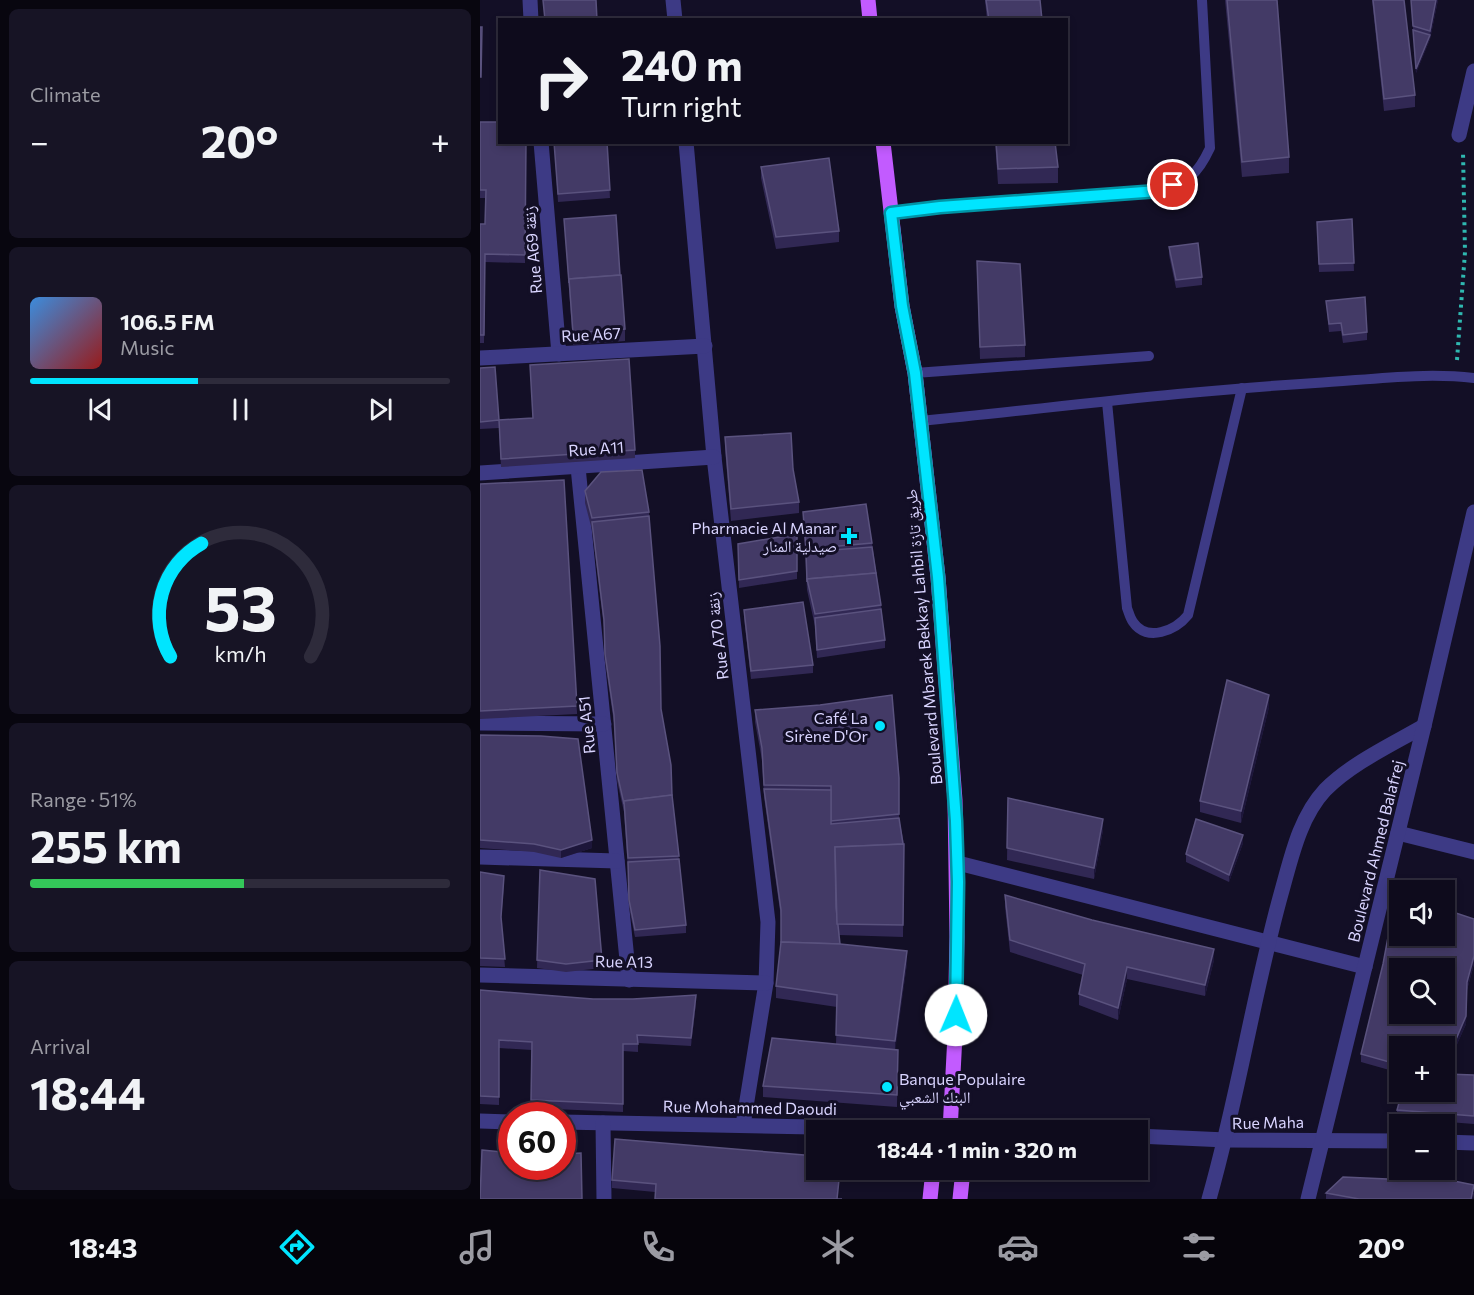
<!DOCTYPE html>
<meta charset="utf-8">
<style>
body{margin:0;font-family:Commissioner,"Noto Naskh Arabic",sans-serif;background:#171425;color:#f1f3f6;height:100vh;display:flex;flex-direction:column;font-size:22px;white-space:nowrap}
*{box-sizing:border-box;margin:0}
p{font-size:20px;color:#9b9ba3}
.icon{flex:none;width:33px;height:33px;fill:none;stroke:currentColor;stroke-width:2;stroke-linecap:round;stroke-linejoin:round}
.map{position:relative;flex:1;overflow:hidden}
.sheet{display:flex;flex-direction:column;gap:9px;padding:9px;background:#08060f;width:480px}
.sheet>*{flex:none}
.top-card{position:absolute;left:18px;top:18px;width:570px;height:126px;border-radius:0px;box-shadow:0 3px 9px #0003,0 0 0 2px #2e2b3b;background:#0e0b1c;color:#f1f3f6;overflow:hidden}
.fabs{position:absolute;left:909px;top:880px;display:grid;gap:12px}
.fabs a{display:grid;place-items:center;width:66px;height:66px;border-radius:0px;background:#0e0b1c;box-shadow:0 3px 9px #0003,0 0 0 2px #2e2b3b;font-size:30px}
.speed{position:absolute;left:18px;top:1102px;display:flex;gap:12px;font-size:30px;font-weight:700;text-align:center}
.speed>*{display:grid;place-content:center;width:78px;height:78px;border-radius:50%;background:#0e0b1c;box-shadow:0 3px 9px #0003,0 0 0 2px #2e2b3b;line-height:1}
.speed .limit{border:9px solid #d22;background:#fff;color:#111}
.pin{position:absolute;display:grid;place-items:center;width:51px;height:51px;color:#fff;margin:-26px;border:3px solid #fff;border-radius:50%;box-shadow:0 2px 6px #0007}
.me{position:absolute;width:66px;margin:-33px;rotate:1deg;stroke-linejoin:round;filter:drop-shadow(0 0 4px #0008)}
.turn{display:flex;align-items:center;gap:21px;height:126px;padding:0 24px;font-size:27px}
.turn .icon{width:78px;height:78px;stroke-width:2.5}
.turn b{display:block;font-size:42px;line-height:51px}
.big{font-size:45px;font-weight:700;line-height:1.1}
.sheet .card{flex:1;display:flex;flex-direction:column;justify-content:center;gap:9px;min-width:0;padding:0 21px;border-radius:9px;background:#171425}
.sheet .dial{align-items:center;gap:0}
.dial svg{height:156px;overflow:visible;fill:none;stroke:#2e2b3b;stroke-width:7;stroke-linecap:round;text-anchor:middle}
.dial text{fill:#f1f3f6;stroke:none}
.song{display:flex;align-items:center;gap:18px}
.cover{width:72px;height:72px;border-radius:9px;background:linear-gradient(135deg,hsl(210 70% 55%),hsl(0 70% 35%))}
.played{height:6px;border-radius:3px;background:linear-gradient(90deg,#00e5ff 40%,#2e2b3b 40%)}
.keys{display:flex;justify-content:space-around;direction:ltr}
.heat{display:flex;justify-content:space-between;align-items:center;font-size:33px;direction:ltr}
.charge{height:9px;border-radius:4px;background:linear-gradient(90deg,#34c759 51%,#2e2b3b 0)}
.trip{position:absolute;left:326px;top:1120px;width:342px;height:60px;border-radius:0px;background:#0e0b1c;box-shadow:0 3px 9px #0003,0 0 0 2px #2e2b3b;font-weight:700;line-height:60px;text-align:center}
.tabs{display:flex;height:96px;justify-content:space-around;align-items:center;background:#06040b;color:#9b9ba3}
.tabs .icon{width:42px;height:42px}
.tabs .current{color:#00e5ff}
.tabs b{font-size:27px;color:#f1f3f6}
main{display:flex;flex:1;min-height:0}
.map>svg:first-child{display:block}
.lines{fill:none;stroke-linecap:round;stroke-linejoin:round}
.path{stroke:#2fb8b0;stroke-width:4;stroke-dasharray:3 4.5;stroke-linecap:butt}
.lane{stroke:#3d3a85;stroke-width:10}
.street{stroke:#3d3a85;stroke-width:15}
.primary{stroke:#c25bff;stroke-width:15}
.wall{fill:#312854}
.shaded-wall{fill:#1d163a}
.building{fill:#433a66;stroke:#5a527e;stroke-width:1.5;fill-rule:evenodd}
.route-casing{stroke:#0095a6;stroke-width:15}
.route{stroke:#00e5ff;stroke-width:10}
.poi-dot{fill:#00e5ff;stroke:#130f26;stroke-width:2}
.labels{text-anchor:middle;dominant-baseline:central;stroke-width:6;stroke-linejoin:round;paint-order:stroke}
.street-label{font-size:16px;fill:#d9d4ff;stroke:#130f26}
.poi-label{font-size:16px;fill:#d9d4ff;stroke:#130f26;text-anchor:end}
</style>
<main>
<section class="sheet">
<div class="card"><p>Climate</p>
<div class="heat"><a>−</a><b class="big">20°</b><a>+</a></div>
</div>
<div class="card">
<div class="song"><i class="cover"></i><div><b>106.5 FM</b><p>Music</p></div></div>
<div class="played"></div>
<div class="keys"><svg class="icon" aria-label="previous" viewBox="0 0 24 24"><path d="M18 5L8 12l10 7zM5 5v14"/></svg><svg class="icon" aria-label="pause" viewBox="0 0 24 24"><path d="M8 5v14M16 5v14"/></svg><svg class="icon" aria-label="next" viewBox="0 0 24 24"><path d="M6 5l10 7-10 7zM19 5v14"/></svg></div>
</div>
<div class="card dial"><svg viewBox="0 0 100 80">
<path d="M14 69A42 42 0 1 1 86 69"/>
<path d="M14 69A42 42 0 0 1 30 11" stroke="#00e5ff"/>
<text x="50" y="56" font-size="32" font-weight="700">53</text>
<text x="50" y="72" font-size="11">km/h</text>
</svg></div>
<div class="card"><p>Range · 51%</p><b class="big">255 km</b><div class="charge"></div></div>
<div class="card"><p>Arrival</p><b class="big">18:44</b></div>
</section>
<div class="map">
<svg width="994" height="1199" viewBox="0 0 994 1199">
<rect width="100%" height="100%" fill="#130f26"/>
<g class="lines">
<path class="path" d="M977 360 985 252 983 152"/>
<g class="lane">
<path d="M411 213 460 207 678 191C708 180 716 178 730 148L722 0"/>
<path d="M435 373 669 356"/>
<path d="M627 402 647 608C649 613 650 618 653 622 667 643 696 630 708 615L762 388"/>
<path d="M441 421C572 408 703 391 835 383 887 380 942 372 994 378"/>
</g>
<g class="street">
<path d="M50 0 51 20"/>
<path d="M193 0 195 20"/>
<path d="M979 135 994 71"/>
<path d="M61 142 79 354"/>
<path d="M206 142 234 457 288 922 286 983 263 1125"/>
<path d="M0 358 225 346"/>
<path d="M98 467 149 980"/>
<path d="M0 473 234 457"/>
<path d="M0 723 124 724"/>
<path d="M918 833 994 852"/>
<path d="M0 857 137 861"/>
<path d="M478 863 885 967"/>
<path d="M0 975 286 983"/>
<path d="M0 1121 32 1122"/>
<path d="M82 1122 543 1131"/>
<path d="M123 1123 124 1199"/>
<path d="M657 1136 746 1140 920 1141"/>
<path d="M964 1142 994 1143"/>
<path d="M729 1199C758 1098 773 995 801 894 811 859 819 818 845 790 872 763 911 745 944 726"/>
<path d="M828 1199 944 726 994 512"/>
</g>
<g class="primary">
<path d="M388 0 390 20"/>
<path d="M403 142 422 306 435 373 458 577 475 800 477 937 475 1035 470 1131"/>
<path d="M450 1199 453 1170"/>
<path d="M480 1199 483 1170"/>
</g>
</g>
<g class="wall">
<path d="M505 0H560L562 20H507Z"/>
<path d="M745 0H797L809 157V173L762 177Z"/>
<path d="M892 0H924L935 95V107L904 111Z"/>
<path d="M931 0H958L950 39 936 73Z"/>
<path d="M0 122 46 142 45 263 5 262 4 343H0V224H5L6 198H0Z"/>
<path d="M74 142H127L130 198 78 202Z"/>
<path d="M515 142H575L578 167V183L518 184Z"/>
<path d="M281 167 359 231V242L296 249 281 178Z"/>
<path d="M84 219 145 329V341L93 345Z"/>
<path d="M872 219 874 271 839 272 837 222Z"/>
<path d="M689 247 722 277V285L696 288 689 255Z"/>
<path d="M497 272 545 345V357L500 359Z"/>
<path d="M846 301 887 332V340L863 343 861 331 849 332Z"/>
<path d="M50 365 155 450V458L21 467 19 428 0 429V368L19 420 53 418Z"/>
<path d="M245 437 313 469 319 502V513L251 521 245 449Z"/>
<path d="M0 484 97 706V714L0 719Z"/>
<path d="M105 491 169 512 181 709 192 795 206 925V933L155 937 149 908 148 870 144 812 137 781 134 723 125 662 124 628 112 530 105 503Z"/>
<path d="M323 512 392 543 401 605 405 640V648L337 658 335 626 327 590Z"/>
<path d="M317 534V579L259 588 258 544Z"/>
<path d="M264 610 333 665V673L271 679 264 618Z"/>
<path d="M789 707 761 823 720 812V801Z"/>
<path d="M275 710 419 778V818L424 844 423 937 359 935 360 944 427 963 415 1049 418 1050 417 1107 283 1097V1086L356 1044 357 1007 296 998V986L301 942V918L284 797 282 760 275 722Z"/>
<path d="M0 735 112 848 81 858 54 852 0 848Z"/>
<path d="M528 798 623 830 614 879 527 860Z"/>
<path d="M763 843 749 882 706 862V854Z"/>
<path d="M60 870 122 960V968L86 972 57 968Z"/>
<path d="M0 872 24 884 21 921 25 967 0 966Z"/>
<path d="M525 895 734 960 725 996 647 979 638 1020 599 1005V994L603 975 530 952 525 907Z"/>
<path d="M994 919V964L987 990 986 1024 974 1051 969 1074 994 1075V1124L917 1118V1110L964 1092V1047H920V1073L881 1062V1054Z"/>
<path d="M0 990 113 999 216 1003 211 1046 158 1043V1052L143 1051V1112L51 1108 52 1050 19 1048V1105L0 1104Z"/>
<path d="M336 1156 175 1192 132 1188V1180Z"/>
<path d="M846 1193H994L993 1199H846Z"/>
</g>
<g class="shaded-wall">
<path d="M956 0H958L950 39 936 73V69L950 35Z"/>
<path d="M789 695V707L761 823V811Z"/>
<path d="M623 819V830L614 879V868Z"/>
<path d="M763 835V843L749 882V875Z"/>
<path d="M112 840V848L81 858V850Z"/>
<path d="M734 949V960L725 996V985Z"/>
<path d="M427 951V963L415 1053V1041Z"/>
<path d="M994 956V964L987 990 986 1024 974 1051 966 1082V1074L987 982Z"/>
<path d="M647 967V979L638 1020V1008Z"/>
<path d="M216 995V1003L211 1046V1038Z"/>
<path d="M994 1185 993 1199H991Z"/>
</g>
<g class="building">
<path d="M63 0H116L117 20H65Z"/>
<path d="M506 0H560L562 20H509Z"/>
<path d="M747 0H797L809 157 762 162Z"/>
<path d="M893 0H924L935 95 904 99Z"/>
<path d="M931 0H956L950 31 933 26Z"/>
<path d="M0 27H2L1 77H0Z"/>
<path d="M933 30 950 35 936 69Z"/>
<path d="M0 122H20V142H46L45 255 5 254 4 335H0V224H5L6 190H0Z"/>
<path d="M74 142H127L130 190 78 194Z"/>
<path d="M516 142H575L578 167 518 169Z"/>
<path d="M349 158 359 231 296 237 281 167Z"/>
<path d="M136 215 140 275 89 279V283L84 219Z"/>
<path d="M872 219 874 263 839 264 837 222Z"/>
<path d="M718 243 722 277 696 280 689 247Z"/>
<path d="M497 261 540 264 545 345 500 347Z"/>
<path d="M141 275 145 329 93 333 89 279Z"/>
<path d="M885 297 887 332 863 335 861 323 849 324 846 301Z"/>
<path d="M149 359 155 450 21 459 19 420 0 422V368L15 367 19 420 53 418 50 365Z"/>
<path d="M311 433 313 469 319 502 251 509 245 437Z"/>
<path d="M162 470 169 512 112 518 105 491 121 472Z"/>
<path d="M84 480 97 706 0 711V484Z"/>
<path d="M386 504 392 543 326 549 323 512Z"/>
<path d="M169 516 180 646 181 709 191 765 192 795 144 801V804L137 773 134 715 125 654 124 620 112 522Z"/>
<path d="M317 534V571L259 580 258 544Z"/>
<path d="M392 547 396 573 327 579V582L326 552Z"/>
<path d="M396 573 401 605 335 614 327 579Z"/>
<path d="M323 602 333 665 271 671 264 610Z"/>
<path d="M401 609 405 640 337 650 335 618Z"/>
<path d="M747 680 789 695 761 811 720 801Z"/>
<path d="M412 695 419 778V814L351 821V786L284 785 282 748 275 710 340 705Z"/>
<path d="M0 735 61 736 98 739 112 840 81 850 54 844 0 840Z"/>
<path d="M284 789 351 790V824L419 818 423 844 355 847 356 907 360 944 301 942V910Z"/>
<path d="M192 795 199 856 148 858 144 801Z"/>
<path d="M528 798 623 819 614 868 527 848Z"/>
<path d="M716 819 763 835 749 875 706 854Z"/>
<path d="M424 844 423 925 357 924 355 847Z"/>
<path d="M199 859 206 925 155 930 149 900 148 862Z"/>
<path d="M60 870 115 879 122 960 86 964 57 960Z"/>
<path d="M0 872 24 876 21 917 25 959 0 958Z"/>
<path d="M525 895 612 920 734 949 725 985 647 967 638 1008 599 994 605 964 530 940Z"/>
<path d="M915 900 920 901V936H964V909L994 919V956L987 982 986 1016 974 1044 966 1074 994 1075V1116L917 1110 922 1092H964V1047H920V1065L881 1054 903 964ZM920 969H964V1014H920Z"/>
<path d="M301 942 360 944 427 951 415 1041 356 1035 357 995 296 986Z"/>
<path d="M0 990 113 999H153L216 995 211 1038 157 1035 158 1044H143V1104L51 1100 52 1042 19 1040V1097L0 1096Z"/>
<path d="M292 1038 418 1050 417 1095 283 1086Z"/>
<path d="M135 1139 336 1156V1170H360L357 1199H362H175L176 1184 132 1180Z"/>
<path d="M2 1150 32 1153V1167H82V1154L101 1153 102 1199H0Z"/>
<path d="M863 1177 908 1179 959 1178 994 1185 991 1199H879L846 1193Z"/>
</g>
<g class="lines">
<g class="route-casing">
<path id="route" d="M476 1015 478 882 476 821 458 577 435 373 422 306 411 213 460 207 678 191 693 185"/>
</g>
<use href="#route" class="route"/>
</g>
<g class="poi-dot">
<path d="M366 527h6v6h6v6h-6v6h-6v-6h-6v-6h6z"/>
<circle cx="400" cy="726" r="6"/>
<circle cx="407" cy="1087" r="6"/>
</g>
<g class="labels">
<g class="street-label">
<text transform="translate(52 250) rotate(-95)">Rue A69 زنقة</text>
<text transform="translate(111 334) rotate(-3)">Rue A67</text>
<text transform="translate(116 448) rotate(-4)">Rue A11</text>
<text transform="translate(237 636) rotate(-97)">Rue A70 زنقة</text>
<text transform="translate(443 637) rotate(-95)">Boulevard Mbarek Bekkay Lahbil طريق تازة</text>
<text transform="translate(106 725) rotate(-96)">Rue A51</text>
<text transform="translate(895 851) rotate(-76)">Boulevard Ahmed Balafrej</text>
<text transform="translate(144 961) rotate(1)">Rue A13</text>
<text transform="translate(270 1107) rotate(1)">Rue Mohammed Daoudi</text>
<text transform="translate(788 1122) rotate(-1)">Rue Maha</text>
</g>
<g class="poi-label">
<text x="357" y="527">Pharmacie Al Manar<tspan x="357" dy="18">صيدلية المنار</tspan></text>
<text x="388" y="717">Café La<tspan x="388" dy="18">Sirène D'Or</tspan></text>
<text x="419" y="1078" text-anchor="start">Banque Populaire<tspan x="419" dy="18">البنك الشعبي</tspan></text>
</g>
</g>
</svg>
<div class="fabs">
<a><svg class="icon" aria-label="sound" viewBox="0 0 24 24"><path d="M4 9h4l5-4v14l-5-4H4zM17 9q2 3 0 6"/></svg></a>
<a><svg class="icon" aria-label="search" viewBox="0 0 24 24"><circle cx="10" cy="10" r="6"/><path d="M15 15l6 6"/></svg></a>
<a>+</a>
<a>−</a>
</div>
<div class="speed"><div class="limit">60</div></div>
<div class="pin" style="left:693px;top:185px;background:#d93025"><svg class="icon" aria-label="arrive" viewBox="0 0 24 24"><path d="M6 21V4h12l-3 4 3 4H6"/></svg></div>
<svg class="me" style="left:476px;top:1015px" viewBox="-20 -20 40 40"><circle r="19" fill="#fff"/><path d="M0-13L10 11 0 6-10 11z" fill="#00e5ff"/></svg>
<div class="trip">18:44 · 1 min · 320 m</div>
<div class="top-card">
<div class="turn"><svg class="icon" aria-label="right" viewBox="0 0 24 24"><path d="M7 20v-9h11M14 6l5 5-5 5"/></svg><div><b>240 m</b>Turn right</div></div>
</div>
</div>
</main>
<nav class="tabs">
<b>18:43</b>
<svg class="icon current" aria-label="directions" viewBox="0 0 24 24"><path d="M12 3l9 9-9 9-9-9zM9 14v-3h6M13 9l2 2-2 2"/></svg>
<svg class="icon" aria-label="music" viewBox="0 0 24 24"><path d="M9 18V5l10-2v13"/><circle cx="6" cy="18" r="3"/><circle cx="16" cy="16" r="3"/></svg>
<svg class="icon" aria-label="phone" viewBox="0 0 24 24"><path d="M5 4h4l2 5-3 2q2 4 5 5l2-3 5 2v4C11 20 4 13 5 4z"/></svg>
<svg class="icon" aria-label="climate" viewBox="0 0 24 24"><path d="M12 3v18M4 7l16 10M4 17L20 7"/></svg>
<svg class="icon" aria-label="car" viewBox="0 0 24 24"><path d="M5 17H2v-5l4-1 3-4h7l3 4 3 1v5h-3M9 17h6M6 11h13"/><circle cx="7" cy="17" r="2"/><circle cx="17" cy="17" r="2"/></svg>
<svg class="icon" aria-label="filters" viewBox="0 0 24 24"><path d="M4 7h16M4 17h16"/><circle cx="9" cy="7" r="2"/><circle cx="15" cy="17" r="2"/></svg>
<b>20°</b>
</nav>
